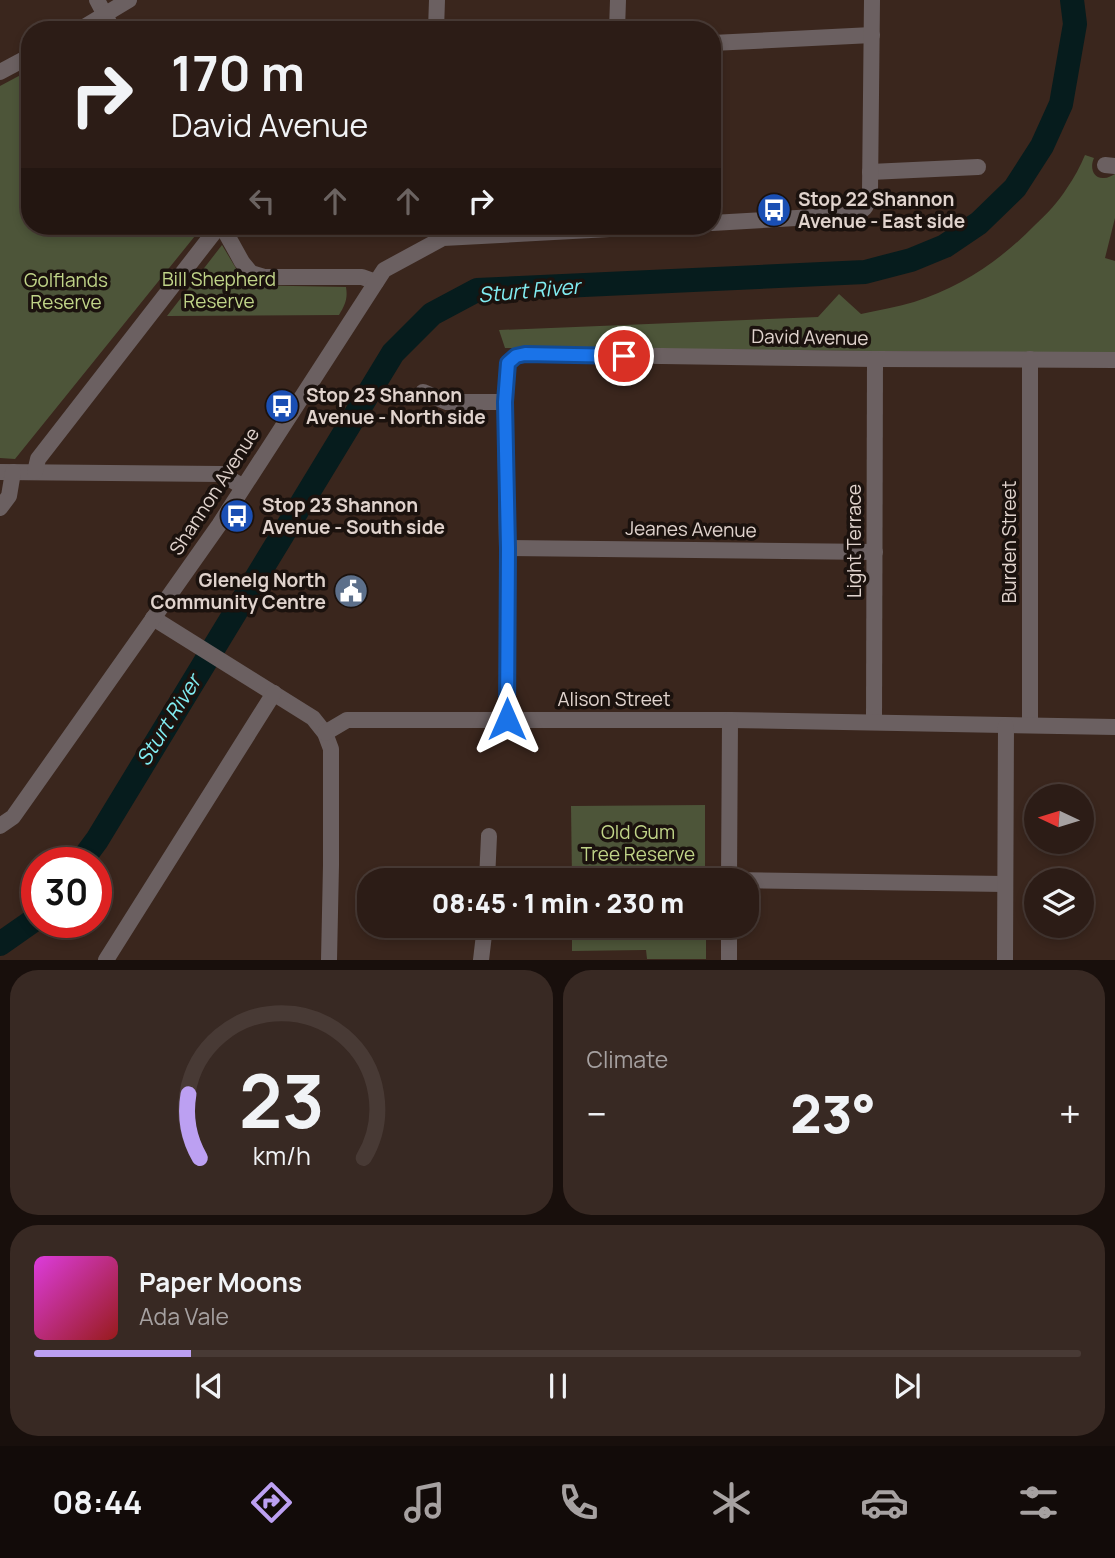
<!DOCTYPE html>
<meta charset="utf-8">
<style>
body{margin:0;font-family:Manrope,sans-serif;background:#382923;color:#f1f3f6;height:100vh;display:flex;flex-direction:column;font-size:26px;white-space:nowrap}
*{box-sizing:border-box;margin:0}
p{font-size:23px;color:#a6a1a1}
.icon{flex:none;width:38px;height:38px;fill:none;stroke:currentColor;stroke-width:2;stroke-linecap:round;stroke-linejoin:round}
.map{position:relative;height:960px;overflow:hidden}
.sheet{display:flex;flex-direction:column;gap:10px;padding:10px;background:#180f0c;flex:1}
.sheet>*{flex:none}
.banner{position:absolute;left:21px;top:21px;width:700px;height:214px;border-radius:28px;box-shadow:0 4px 10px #0003,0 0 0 2px #483a35;background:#2c1c16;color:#f1f3f6;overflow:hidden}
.needle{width:46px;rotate:274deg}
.fabs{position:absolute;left:1024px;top:784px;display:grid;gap:14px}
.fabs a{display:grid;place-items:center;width:70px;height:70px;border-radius:50%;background:#2c1c16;box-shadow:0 4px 10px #0003,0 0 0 2px #483a35;font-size:35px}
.speed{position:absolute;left:21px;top:847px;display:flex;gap:14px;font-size:35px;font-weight:700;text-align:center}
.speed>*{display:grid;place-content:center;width:91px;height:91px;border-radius:50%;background:#2c1c16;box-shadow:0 4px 10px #0003,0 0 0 2px #483a35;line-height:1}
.speed .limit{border:10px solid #d22;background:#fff;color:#111}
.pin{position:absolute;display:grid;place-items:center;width:60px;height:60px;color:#fff;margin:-30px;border:4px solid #fff;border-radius:50%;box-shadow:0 2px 7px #0007}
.me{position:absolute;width:77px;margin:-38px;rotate:0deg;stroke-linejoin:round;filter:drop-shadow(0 0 5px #0008)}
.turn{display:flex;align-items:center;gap:24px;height:147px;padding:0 35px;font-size:32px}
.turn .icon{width:91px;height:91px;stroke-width:2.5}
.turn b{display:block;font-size:49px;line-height:60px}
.lanes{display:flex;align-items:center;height:66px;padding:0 35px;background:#0003;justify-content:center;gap:35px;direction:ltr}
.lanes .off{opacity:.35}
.big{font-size:52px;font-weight:800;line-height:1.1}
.sheet .card{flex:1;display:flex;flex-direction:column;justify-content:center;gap:10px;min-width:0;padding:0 24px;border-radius:28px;background:#382923}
.sheet .dial{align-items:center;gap:0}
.dial svg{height:182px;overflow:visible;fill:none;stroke:#483a35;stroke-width:7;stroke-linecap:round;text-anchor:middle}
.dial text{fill:#f1f3f6;stroke:none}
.song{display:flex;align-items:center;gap:21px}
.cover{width:84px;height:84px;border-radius:10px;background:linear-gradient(135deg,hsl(300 70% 55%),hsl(0 70% 35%))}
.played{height:7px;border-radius:4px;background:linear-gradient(90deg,#bca0f2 15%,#483a35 15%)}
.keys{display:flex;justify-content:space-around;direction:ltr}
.heat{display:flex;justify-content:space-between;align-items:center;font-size:38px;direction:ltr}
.sheet .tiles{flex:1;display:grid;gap:10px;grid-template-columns:1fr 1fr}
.card:last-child{grid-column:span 2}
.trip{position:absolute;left:357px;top:868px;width:402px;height:70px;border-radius:28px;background:#2c1c16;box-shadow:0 4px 10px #0003,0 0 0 2px #483a35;font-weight:800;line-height:70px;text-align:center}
.dock{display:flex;height:112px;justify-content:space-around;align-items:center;background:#120b09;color:#a6a1a1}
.dock .icon{width:49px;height:49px}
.dock .current{color:#bca0f2}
.dock b{font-size:32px;color:#f1f3f6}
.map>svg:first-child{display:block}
.green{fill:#4d5539}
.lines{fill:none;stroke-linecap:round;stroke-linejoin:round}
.river{stroke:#061c1d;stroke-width:24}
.street{stroke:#6b6061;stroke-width:16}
.route-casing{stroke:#114b97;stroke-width:18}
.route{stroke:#1a73e8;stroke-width:12}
.labels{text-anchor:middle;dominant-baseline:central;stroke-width:7;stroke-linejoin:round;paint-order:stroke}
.poi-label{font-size:19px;font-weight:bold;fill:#e0d3cd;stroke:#1b120e;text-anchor:start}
.park-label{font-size:19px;fill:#c0d488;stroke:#1b120e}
.street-label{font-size:19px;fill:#e0d3cd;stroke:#1b120e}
.water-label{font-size:21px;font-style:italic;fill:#81edf2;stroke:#1b120e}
</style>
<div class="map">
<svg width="1115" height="960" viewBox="0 0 1115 960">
<rect width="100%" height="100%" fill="#3a261d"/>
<g class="green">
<path d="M30 70V226H203L15 459 0 458V86Z"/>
<path d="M1085 155 1094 158C1090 166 1092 179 1104 178 1108 178 1111 176 1115 174V218L1105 258 1115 261V353L505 348 499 330 818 317 839 294 861 314C878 310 897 307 914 302 961 287 1001 260 1035 225 1047 214 1058 202 1067 188 1074 178 1080 167 1085 155Z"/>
<path d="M222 245 246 285 346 287C348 299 345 305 339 315L167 316Z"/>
<path d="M705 805V880H572L571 806Z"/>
<path d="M572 926H706V959H647L646 950 572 951Z"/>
</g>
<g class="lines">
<g class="river">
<path d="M80 863 97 840 393 353 432 314 477 290 865 272 911 260 945 246 979 223 1015 188 1042 146 1061 104 1075 24 1072 0"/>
<path d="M0 944 37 918"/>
</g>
<g class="street">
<path d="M97 0 113 30"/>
<path d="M79 30 129 0"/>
<path d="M436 30 437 0"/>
<path d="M617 30 618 0"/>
<path d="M712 43 872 35"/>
<path d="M0 72 30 56"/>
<path d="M1105 165 1115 166"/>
<path d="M870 172 978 167"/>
<path d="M712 223 848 215C864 213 868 207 870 191L872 0"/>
<path d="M222 226 242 262 251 273 264 277H362L376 282"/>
<path d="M423 392 447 402H505"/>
<path d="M0 472 221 474 242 486"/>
<path d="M35 472 38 459 219 226"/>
<path d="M0 508 9 496 13 472"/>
<path d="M507 548 875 552"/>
<path d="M153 618 313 718 325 733 331 749V865L329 960"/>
<path d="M507 719V548L505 402 508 363 516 356 525 354 875 359 1115 360"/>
<path d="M874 722 875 359"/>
<path d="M1030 724V359"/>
<path d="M325 733 347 720H730L1115 727"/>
<path d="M0 826 13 817 219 525 384 270 443 238 665 226"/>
<path d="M487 880 489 836"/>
<path d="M729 880 1005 884"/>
<path d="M729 880 730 720"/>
<path d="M106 960 274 693"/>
<path d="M481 960 485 926"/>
<path d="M729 960V926"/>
<path d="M1005 960 1006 726"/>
</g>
</g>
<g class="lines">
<g class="route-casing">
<path id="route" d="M507 719 508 548 505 402 508 363 516 356 525 354 624 356"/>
</g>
<use href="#route" class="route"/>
</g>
<defs>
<g id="bus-disc" transform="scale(1.75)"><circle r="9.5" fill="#1a4fb4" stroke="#1b120e"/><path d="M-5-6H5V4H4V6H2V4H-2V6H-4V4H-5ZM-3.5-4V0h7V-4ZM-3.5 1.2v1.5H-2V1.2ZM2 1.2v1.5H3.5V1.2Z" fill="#fff"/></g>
<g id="civic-disc" transform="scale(1.75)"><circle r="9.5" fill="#5c6f8a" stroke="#1b120e"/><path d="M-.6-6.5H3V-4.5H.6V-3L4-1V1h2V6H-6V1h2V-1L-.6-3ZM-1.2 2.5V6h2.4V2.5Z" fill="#fff"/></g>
</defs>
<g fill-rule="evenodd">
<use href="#bus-disc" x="774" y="210"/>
<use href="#bus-disc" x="282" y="406"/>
<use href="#bus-disc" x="237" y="516"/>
<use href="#civic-disc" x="351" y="591"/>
</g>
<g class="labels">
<g class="poi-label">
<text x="798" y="199">Stop 22 Shannon<tspan x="798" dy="22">Avenue - East side</tspan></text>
<text x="306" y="395">Stop 23 Shannon<tspan x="306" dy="22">Avenue - North side</tspan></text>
<text x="262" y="505">Stop 23 Shannon<tspan x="262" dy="22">Avenue - South side</tspan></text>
<text x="326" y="580" text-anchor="end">Glenelg North<tspan x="326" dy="22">Community Centre</tspan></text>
</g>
<g class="park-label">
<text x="219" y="279">Bill Shepherd<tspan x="219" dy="22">Reserve</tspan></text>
<text x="66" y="280">Golflands<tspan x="66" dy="22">Reserve</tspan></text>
<text x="638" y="832">Old Gum<tspan x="638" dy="22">Tree Reserve</tspan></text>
</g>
<g class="street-label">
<text transform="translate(810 337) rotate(1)">David Avenue</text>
<text transform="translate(214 491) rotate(-57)">Shannon Avenue</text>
<text transform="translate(691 529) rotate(1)">Jeanes Avenue</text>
<text transform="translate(854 541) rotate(-90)">Light Terrace</text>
<text transform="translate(1009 542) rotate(-90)">Burden Street</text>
<text x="614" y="699">Alison Street</text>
</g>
<g class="water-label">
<text transform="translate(529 290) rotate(-5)">Sturt River</text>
<text transform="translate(168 720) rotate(-58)">Sturt River</text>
</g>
</g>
</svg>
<div class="fabs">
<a><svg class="needle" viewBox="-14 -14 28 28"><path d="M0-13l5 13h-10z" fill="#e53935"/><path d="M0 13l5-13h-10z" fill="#a6a1a1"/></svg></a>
<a><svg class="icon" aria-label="layers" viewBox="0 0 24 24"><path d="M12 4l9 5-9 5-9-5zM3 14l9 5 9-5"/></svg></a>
</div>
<div class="speed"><div class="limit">30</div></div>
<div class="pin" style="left:624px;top:356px;background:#d93025"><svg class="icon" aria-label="arrive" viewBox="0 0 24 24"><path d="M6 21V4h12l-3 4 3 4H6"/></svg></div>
<svg class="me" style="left:507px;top:719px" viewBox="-20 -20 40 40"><path d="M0-17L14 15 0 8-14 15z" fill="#1a73e8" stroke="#fff" stroke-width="4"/></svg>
<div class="trip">08:45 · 1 min · 230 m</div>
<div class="banner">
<div class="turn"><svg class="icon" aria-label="right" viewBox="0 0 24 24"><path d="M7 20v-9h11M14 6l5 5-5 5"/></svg><div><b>170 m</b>David Avenue</div></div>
<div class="lanes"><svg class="icon off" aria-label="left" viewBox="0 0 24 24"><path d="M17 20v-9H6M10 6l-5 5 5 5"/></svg><svg class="icon off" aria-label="ahead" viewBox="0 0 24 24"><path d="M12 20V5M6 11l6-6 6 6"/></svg><svg class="icon off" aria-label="ahead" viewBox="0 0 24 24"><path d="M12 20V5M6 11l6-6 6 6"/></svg><svg class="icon" aria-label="right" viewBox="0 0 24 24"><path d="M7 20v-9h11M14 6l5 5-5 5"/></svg></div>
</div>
</div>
<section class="sheet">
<div class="tiles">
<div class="card dial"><svg viewBox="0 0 100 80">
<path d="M14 69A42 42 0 1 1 86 69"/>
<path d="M14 69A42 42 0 0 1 9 41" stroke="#bca0f2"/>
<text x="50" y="56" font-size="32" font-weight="700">23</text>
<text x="50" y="72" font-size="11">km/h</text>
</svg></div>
<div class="card"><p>Climate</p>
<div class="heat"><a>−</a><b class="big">23°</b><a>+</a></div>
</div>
<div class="card">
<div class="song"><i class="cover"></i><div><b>Paper Moons</b><p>Ada Vale</p></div></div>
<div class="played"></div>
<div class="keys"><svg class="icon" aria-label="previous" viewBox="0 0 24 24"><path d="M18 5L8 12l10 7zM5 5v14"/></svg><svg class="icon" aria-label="pause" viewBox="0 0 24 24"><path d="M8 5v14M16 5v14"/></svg><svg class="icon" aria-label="next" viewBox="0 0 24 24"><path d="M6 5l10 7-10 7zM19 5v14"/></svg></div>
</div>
</div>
</section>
<nav class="dock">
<b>08:44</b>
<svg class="icon current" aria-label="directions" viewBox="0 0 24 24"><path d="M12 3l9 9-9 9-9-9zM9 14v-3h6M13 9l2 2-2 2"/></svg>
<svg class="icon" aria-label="music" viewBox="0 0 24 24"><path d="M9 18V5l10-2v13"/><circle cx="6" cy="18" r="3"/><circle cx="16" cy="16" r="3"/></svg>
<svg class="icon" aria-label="phone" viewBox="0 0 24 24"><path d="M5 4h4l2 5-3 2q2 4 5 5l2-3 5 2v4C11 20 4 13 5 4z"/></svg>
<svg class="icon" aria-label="climate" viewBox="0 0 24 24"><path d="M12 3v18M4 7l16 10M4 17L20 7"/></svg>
<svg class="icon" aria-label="car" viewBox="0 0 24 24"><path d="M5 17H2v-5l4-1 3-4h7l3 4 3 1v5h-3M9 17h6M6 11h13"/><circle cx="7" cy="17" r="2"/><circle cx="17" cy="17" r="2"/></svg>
<svg class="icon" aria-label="filters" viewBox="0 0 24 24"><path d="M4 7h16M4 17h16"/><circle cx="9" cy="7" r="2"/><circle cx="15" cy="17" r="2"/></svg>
</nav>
